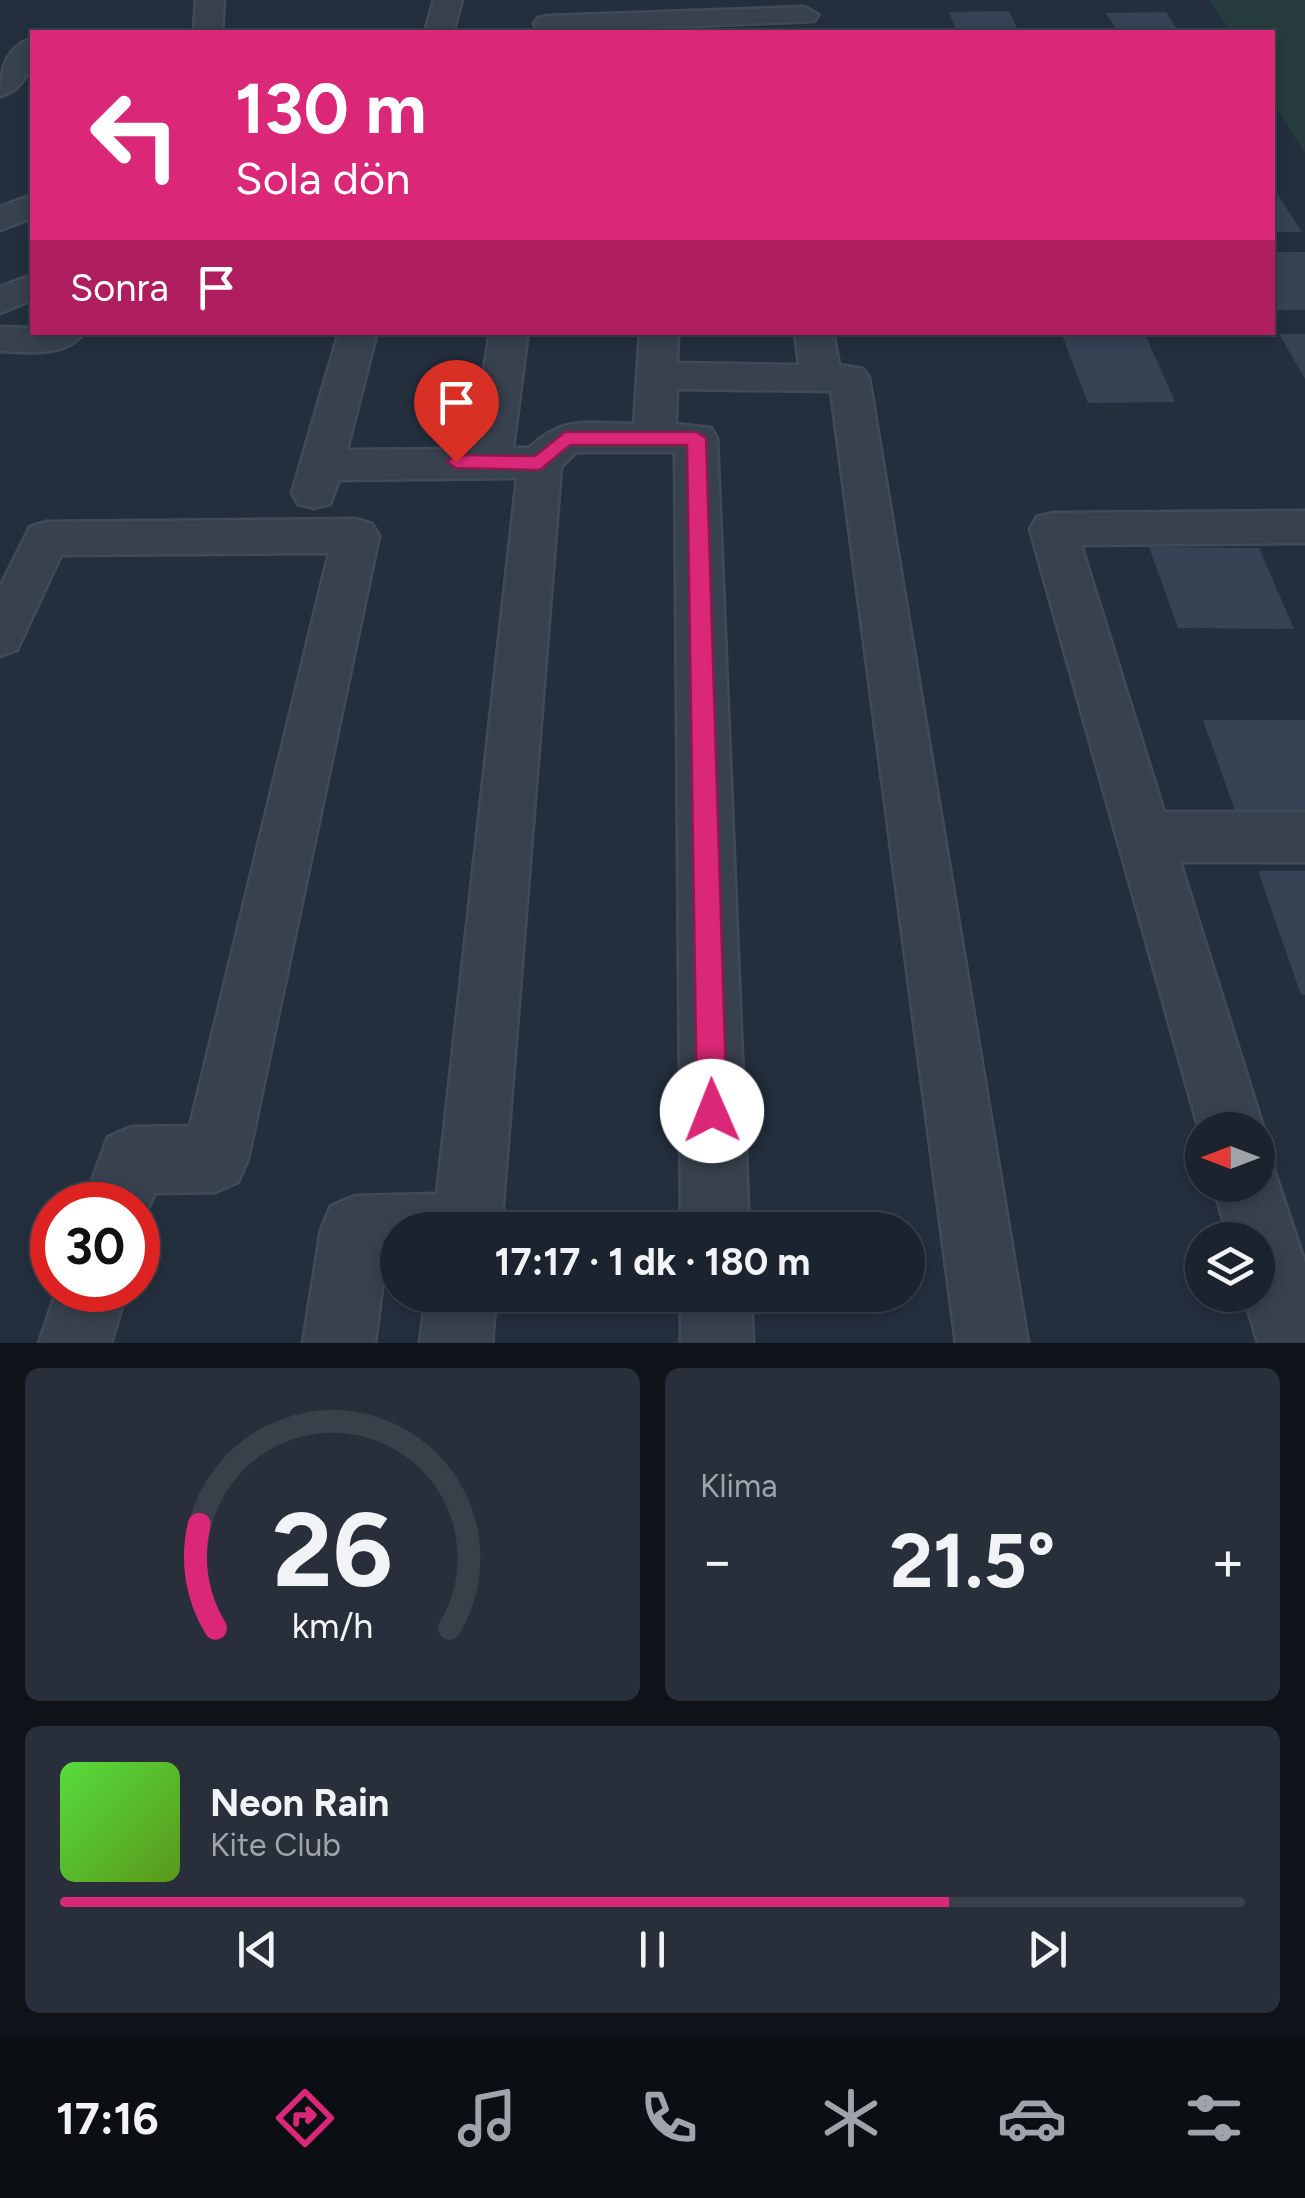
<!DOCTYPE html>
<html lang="tr">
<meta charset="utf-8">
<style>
body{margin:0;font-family:Figtree,sans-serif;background:#282f3a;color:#f1f3f6;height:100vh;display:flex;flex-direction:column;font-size:38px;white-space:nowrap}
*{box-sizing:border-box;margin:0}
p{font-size:32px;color:#a0a4aa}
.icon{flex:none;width:55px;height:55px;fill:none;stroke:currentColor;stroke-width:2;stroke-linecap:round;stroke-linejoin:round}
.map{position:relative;height:1343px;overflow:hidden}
.details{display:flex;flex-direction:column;gap:25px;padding:25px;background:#0f1319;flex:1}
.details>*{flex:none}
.banner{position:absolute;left:30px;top:30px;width:1245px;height:305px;border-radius:0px;box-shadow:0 5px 15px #0003,0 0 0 2px #39404a;background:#db2777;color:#fff;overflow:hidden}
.needle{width:65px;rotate:270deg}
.buttons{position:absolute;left:1185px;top:1112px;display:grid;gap:20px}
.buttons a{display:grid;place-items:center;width:90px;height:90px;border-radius:50%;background:#1b232e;box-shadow:0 5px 15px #0003,0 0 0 2px #39404a;font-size:50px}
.speed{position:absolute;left:30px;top:1182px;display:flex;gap:20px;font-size:50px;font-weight:700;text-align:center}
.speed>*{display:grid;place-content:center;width:130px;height:130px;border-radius:50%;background:#1b232e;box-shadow:0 5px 15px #0003,0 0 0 2px #39404a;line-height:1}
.speed .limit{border:15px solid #d22;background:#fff;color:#111}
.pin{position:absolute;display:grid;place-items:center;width:85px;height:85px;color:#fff;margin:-102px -42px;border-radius:50% 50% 50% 0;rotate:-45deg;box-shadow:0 0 10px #0007}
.pin .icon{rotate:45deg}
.me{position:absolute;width:110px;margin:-55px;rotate:359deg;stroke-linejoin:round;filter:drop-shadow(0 0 8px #0008)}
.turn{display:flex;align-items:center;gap:35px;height:210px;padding:0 40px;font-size:45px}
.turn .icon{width:130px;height:130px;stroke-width:2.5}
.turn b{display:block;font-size:70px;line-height:85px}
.then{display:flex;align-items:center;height:95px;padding:0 40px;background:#0003;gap:20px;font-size:38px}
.big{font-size:75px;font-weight:700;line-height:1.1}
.details .widget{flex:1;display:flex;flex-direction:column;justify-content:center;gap:15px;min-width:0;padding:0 35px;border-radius:15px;background:#282f3a}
.details .dial{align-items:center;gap:0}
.dial svg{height:260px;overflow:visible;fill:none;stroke:#39404a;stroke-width:7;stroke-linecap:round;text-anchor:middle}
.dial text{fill:#f1f3f6;stroke:none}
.song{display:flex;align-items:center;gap:30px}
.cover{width:120px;height:120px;border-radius:15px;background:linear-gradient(135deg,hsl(110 70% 55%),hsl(90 70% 35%))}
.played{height:10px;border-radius:5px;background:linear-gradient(90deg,#db2777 75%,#39404a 75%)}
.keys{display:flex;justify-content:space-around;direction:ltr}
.heat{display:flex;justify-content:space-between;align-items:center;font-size:55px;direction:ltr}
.details .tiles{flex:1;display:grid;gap:25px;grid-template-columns:1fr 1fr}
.widget:last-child{grid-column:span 2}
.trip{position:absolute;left:380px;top:1212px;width:545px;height:100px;border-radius:50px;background:#1b232e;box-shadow:0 5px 15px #0003,0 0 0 2px #39404a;font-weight:700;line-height:100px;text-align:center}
.tabs{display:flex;height:160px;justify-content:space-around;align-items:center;background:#0b0e12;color:#a0a4aa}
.tabs .icon{width:70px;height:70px}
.tabs .active{color:#db2777}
.tabs b{font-size:45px;color:#f1f3f6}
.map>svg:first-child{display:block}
.green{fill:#263c3f}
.building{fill:#364354}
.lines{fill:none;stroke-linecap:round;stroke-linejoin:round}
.minor-casing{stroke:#414a57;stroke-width:5}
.minor{fill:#38414e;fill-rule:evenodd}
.route{fill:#db2777;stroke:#8e194d;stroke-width:2.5}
</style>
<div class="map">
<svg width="1305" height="1343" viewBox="0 0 1305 1343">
<rect width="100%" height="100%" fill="#242f3e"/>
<path class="green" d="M1210 0H1305V153L1273 101 1272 32H1230Z"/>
<g class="building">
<path d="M1009 11 1019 32H957L949 12Z"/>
<path d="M1166 12 1179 32H1118L1106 13Z"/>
<path d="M1272 186 1302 232H1272Z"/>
<rect x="1272" y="252" width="33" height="58"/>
<path d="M1145 334 1175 402 1088 403 1062 335Z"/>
<path d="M1279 334H1305V379Z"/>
<path d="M1149 547 1259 548 1294 629 1178 628Z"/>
<path d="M1203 720H1305V823L1239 822Z"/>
<path d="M1258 871H1305V995H1301Z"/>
</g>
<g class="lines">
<g class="minor-casing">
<g id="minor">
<path d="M196 0H224L222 32H194Z"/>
<path d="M434 0H462L453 32H425Z"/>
<path d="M804 7 818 15 814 21 548 32 538 30 534 24 538 18 548 16Z"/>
<path d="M32 39C33 63 27 89 0 96 0 72 5 46 32 39Z"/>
<path d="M32 195V218L0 230V207Z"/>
<path d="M32 275V300L0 313V287Z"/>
<path d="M0 327 32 328V332H84C67 358 27 352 0 351Z"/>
<path d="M339 332H377L347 450 471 449 490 332H528L513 448H529C565 414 587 424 634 424L640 332H678L677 363 799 365 795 332H833L839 365 863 369 869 378 1028 1343H956L831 391 677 389 676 424 711 428 717 438 749 1230H681L675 452H576L561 467 501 1230H398V1264H385L375 1343H303L321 1230 331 1206 355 1196 437 1194 517 478 339 480 330 504 314 508 298 504 292 493Z"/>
<path d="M1305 511V543L1081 545 1164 812H1305V862H1180L1264 1130 1258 1145V1130H1202V1140L1030 529 1037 517 1053 513Z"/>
<path d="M356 519 372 524 379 536 248 1159 238 1182 215 1192 155 1193 138 1230V1205H83L108 1137 131 1127 190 1126 329 553 61 555 17 650 0 656V587L30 527 46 522Z"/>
<path d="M1258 1156 1271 1161 1305 1263V1343H1258L1244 1295H1258V1240H1229L1213 1185H1258Z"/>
<path d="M57 1290H127L111 1343H39Z"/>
<path d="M426 1295H496L492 1343H420Z"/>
<path d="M681 1295H751L753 1343H681Z"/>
</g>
</g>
<use href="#minor" class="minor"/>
</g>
<path class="route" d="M565 432H696L706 438 727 1111 722 1122 712 1126 702 1122 697 1111 687 445H570L540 470 456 468 447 462 456 455 535 456Z"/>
</svg>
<div class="buttons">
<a><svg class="needle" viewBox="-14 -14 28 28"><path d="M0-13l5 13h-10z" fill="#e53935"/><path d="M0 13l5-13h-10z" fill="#a0a4aa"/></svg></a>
<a><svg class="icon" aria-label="layers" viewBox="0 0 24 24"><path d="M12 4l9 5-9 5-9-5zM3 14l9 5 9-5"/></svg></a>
</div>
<div class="speed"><div class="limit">30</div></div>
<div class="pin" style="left:456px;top:462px;background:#d93025"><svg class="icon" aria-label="arrive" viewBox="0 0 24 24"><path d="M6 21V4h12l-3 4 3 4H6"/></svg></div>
<svg class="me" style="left:712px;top:1111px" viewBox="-20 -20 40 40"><circle r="19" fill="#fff"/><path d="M0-13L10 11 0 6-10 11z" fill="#db2777"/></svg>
<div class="trip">17:17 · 1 dk · 180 m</div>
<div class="banner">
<div class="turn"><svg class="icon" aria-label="left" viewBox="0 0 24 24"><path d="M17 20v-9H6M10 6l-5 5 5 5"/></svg><div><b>130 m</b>Sola dön</div></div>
<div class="then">Sonra<svg class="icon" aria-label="arrive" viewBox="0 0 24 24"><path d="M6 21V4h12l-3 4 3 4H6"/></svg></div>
</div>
</div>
<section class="details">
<div class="tiles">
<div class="widget dial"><svg viewBox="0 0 100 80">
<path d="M14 69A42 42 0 1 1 86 69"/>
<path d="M14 69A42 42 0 0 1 9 37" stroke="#db2777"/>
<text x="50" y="56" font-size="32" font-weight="700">26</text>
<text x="50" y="72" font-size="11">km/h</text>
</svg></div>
<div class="widget"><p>Klima</p>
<div class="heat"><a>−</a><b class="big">21.5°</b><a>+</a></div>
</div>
<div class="widget">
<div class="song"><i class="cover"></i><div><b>Neon Rain</b><p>Kite Club</p></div></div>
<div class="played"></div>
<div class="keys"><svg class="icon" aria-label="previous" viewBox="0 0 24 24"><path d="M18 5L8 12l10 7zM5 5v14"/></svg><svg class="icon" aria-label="pause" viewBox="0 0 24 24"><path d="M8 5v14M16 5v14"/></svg><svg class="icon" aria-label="next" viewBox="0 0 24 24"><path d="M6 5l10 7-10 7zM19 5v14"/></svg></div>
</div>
</div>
</section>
<nav class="tabs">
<b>17:16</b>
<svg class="icon active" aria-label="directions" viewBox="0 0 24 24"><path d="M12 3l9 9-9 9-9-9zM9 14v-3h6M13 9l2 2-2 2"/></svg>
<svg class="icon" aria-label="music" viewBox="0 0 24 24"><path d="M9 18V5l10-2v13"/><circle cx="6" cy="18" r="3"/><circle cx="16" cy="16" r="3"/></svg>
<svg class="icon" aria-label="phone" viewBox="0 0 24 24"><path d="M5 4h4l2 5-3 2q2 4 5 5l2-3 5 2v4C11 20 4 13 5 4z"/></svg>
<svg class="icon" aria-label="climate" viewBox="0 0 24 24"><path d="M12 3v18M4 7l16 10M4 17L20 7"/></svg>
<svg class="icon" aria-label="car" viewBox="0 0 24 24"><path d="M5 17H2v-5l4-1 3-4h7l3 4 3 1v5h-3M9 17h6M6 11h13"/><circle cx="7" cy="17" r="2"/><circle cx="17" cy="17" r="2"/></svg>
<svg class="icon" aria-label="filters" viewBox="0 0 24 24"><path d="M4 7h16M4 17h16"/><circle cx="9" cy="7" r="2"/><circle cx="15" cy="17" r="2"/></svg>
</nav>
